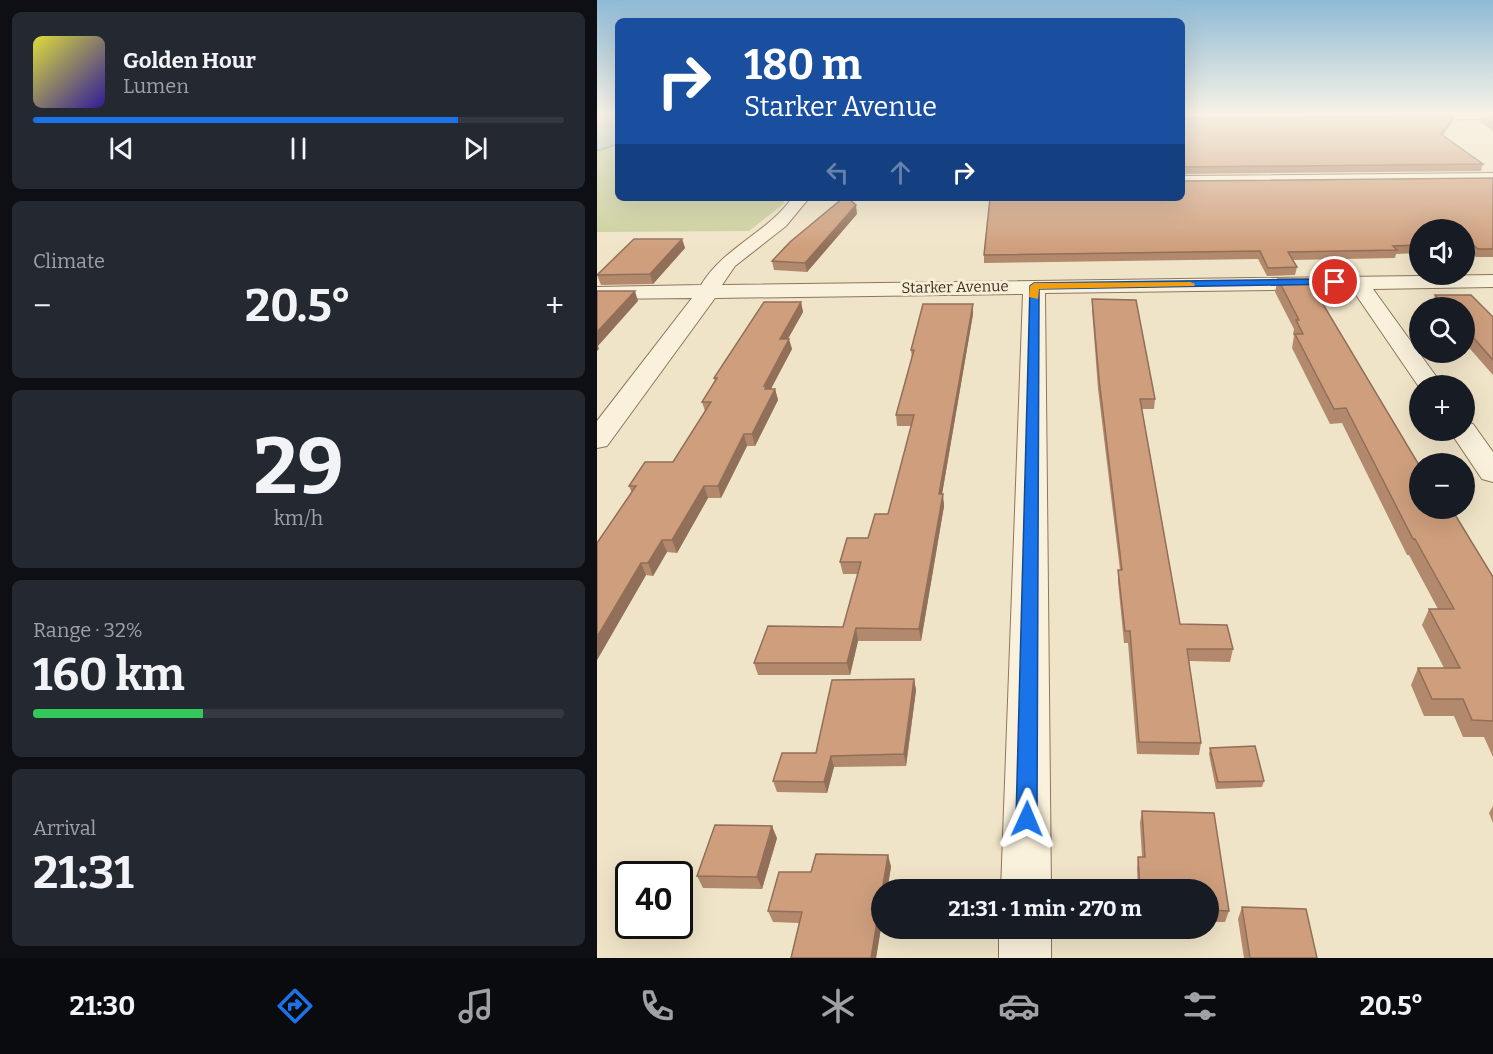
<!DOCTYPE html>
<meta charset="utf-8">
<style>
body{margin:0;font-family:Bitter,serif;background:#242831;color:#f1f3f6;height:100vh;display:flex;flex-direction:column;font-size:22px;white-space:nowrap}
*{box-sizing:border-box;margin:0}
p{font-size:20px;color:#9ea1a6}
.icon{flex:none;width:33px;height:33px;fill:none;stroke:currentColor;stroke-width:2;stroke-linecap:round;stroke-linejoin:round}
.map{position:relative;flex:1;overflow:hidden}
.details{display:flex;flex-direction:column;gap:12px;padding:12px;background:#0d0f14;width:597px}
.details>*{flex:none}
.banner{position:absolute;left:18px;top:18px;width:570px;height:183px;border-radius:9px;box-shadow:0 6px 24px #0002;background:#1a4fa0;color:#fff;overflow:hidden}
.tools{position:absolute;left:812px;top:219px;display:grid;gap:12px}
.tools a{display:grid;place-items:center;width:66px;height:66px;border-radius:50%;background:#171b24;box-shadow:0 6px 24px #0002;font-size:30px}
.speed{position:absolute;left:18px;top:861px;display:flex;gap:12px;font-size:30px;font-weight:700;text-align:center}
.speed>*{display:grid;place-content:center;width:78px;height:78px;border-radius:50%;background:#171b24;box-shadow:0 6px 24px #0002;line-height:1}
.speed .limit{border:3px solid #111;border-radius:9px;background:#fff;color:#111}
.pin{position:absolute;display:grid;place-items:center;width:51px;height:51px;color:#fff;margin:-26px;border:3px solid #fff;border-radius:50%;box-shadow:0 2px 6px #0007}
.me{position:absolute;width:66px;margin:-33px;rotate:1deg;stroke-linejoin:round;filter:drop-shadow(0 0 4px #0008)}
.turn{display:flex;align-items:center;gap:21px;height:126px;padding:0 30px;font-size:27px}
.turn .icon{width:78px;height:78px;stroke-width:2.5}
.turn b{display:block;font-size:42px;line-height:51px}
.lanes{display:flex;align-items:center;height:57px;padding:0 30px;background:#0003;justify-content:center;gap:30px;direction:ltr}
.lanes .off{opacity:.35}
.big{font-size:45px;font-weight:700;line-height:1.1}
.details .card{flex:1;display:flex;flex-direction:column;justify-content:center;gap:9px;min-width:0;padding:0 21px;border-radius:9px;background:#242831}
.details .dial{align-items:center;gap:0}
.dial b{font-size:78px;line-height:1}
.song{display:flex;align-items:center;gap:18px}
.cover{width:72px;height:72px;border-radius:9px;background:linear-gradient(135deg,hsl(60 70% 55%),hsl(250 70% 35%))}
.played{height:6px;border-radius:3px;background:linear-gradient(90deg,#1a73e8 80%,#363941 80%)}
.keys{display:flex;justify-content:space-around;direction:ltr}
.heat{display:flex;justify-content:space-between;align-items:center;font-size:33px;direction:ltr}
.charge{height:9px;border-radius:4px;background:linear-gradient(90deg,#34c759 32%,#363941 0)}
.trip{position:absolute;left:274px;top:879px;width:348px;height:60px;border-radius:30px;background:#171b24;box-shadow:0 6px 24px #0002;font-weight:700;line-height:60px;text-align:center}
.tab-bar{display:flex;height:96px;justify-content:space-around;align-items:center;background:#090b0e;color:#9ea1a6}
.tab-bar .icon{width:42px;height:42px}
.tab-bar .active{color:#1a73e8}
.tab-bar b{font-size:27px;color:#f1f3f6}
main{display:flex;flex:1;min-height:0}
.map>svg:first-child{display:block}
.green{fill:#c9cf9b}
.water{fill:#a9c4bc;stroke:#6f938a;stroke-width:1.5}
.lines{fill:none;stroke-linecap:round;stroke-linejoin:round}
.minor-casing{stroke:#8d765c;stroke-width:2}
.minor{fill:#faf1dc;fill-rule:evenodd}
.wall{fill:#b2896c}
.shaded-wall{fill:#916f58}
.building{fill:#cf9f7d;stroke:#916f58;stroke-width:1.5}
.route{fill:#1a73e8;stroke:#114b97;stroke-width:1.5}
.slow{fill:#f59e0b}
.labels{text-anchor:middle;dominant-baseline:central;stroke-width:6;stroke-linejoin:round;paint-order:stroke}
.far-street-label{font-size:15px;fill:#3d2e20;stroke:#f7eed8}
</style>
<main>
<section class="details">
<div class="card">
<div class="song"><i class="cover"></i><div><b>Golden Hour</b><p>Lumen</p></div></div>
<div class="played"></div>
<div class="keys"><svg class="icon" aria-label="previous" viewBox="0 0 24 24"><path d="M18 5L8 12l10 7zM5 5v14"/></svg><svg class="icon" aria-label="pause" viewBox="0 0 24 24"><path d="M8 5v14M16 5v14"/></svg><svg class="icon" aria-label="next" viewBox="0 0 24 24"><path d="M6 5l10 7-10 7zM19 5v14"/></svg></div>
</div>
<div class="card"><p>Climate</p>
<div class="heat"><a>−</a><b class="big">20.5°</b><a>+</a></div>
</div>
<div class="card dial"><b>29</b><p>km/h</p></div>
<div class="card"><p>Range · 32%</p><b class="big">160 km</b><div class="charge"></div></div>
<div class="card"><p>Arrival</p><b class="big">21:31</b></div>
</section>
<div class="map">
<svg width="896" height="958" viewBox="0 0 896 958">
<rect width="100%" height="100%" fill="#f0e4c8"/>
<path class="green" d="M0 114H21V198H190L185 205 152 231 0 232Z"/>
<path class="water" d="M0 114H21V144L0 151Z"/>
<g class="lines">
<g class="minor-casing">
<g id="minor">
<path d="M585 114H896V119L585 122Z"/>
<path d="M896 173V183L585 186V176Z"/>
<path d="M195 198H212L189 226 138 266 125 285 896 275V287L776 289 846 386 822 387 755 289 448 293 454 890H404L426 294 118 298 10 446 0 448V421L95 298 0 299V287L104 285C127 247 170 233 195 198Z"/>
<path d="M867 422 876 424 896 452V482L885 479 852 430H867Z"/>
<rect x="402" y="928" width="52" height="30"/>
</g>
</g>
<use href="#minor" class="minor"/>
</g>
<g class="wall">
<path d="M896 115V131L882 121 884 116Z"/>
<path d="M857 116 855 122 845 136 886 164 884 171 585 174V118Z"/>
<path d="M896 178V257H879L872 251 867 252V230H822V253L799 254 798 258 695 260 700 267 698 275 670 276 661 259 387 263V255L586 181Z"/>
<path d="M260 214 210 272 177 270 175 261Z"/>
<path d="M85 239 88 248 56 284 4 285 0 275Z"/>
<path d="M681 279 822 508 896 577V757L887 737H866L857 716H827L814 685 821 668H847L825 625 832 609H841L812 555H810L745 423 733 424 695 348 697 336 696 334 697 329 678 292Z"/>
<path d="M838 295 896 317V375L867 342V308H837L835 305Z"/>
<path d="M495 299 558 399 557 409H545L583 624 636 649 633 662 592 661 604 743 602 755 540 754 531 643H527L521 582V570H523L501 389 495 309Z"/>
<path d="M204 302 206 312 191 339 195 349 174 389H178L181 400 158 446H150L124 498H111L80 553 70 552 56 576 49 575 0 660V543L35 493 32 486 76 462 108 411 105 402 118 381 117 378Z"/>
<path d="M376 304V314L345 494 347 506 324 641H261L253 675H161L157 663 246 627 261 574H246L243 562 271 538 291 514 315 426H300L299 415 315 359 314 350Z"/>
<path d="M317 679 319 690 309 766 237 767 230 793 180 792 176 781 219 753Z"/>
<path d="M613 748 667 781 665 787 619 789 612 754Z"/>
<path d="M896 806V823L892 813Z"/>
<path d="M545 811 632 911 628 922H612V890H541L540 869 541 857H545L543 823Z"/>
<path d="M180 838 165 889 106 888 100 876Z"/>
<path d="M291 855 294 867 279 958H194L202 923 176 922 171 911 214 872Z"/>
<path d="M645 907 720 958H647L641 919Z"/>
</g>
<g class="shaded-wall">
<path d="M857 116 855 122 842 140 844 134Z"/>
<path d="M259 205 260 214 210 272 208 263Z"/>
<path d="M85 239 88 248 56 284 53 274Z"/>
<path d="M38 291 41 301 1 346 2 349 0 351V332Z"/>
<path d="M204 302 206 312 185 349 183 339Z"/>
<path d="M376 304V314L343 506 342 494Z"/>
<path d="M192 339 195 349 171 394 167 386Z"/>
<path d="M178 389 181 400 158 446 155 434Z"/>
<path d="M147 434 150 446 124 498 121 486Z"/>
<path d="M107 486 111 498 80 553 75 540Z"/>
<path d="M346 494 347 506 324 641 322 629Z"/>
<path d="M65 540 70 552 56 576 51 563Z"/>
<path d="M44 563 49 575 0 660V637Z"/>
<path d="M259 628 261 641 253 675 250 663Z"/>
<path d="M317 679 319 690 309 766 307 754Z"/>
<path d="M234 756 237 767 230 793 227 782Z"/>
<path d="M175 826 180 838 165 889 160 877Z"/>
<path d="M291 855 294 867 290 890H285Z"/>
<path d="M285 892V922L279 958H274Z"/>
</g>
<g class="building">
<path d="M896 115V123L884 116Z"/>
<path d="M857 116 844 134 886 164 586 167 585 171V118Z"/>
<path d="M896 178V249H881L875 244H867V230H822V245L796 246 800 250 691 252 700 267 671 268 663 251 387 255 393 198H585V181Z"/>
<path d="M246 198H251L259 205 208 263 175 261 193 242Z"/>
<path d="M37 239H85L53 274 0 275Z"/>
<path d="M681 279H711L822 465V508H854L896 577V721L875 720 866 699H835L821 668H863L832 609H857L818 539H816L749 408 737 409 698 334H706L699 320H702Z"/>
<path d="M0 291H38L0 332Z"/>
<path d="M838 295H874L896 317V360L867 327V308H849Z"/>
<path d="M495 299 539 300 558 399H543L583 624 630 625 636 649H590L604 743 542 742 533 631H528L521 570H525L502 379Z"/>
<path d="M167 302H204L183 339H192L167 386H169L168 389H178L155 434H147L121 486H107L75 540H65L51 563H44L0 637V543L39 486H32L48 462H76L114 402H105L120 378H117Z"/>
<path d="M326 304H376L342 494H346L322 629 259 628 250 663H157L171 626 246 627 264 562H243L250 538H271L278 514H291L317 415H299L317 350H314Z"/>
<path d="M317 679 307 754 234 756 227 782 176 781 185 753H219L235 680Z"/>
<path d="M658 746 667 781 621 782 613 748Z"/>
<path d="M545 811 617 813 632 911 612 910V890H543L541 857H548Z"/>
<path d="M118 825 175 826 160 877 100 876Z"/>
<path d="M219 854 291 855 274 958H194L205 912 171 911 182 872H214Z"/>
<path d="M645 907 709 909 720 958H653Z"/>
</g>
<linearGradient id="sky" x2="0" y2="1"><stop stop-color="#8fbad6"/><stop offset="0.46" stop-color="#f8f3e6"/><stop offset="1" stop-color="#f8f3e6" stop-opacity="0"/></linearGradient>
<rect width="896" height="248" fill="url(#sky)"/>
<path class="route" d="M738 279 741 280V284L442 289 440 819 437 826 430 829 422 826 419 819 433 286 437 283Z"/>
<path class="slow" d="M593 282 598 284 597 286 442 289 441 299 432 297 433 286 437 283Z"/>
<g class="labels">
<g class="far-street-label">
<text transform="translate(358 287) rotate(-1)">Starker Avenue</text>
</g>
</g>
</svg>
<div class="tools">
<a><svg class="icon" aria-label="sound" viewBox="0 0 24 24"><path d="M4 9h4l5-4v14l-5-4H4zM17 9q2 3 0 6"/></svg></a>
<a><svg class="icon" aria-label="search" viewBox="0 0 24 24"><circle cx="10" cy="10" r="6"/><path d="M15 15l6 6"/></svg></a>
<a>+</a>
<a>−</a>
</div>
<div class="speed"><div class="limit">40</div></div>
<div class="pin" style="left:738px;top:282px;background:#d93025"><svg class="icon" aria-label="arrive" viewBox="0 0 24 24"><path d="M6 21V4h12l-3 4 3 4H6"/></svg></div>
<svg class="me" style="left:430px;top:819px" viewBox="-20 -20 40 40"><path d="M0-17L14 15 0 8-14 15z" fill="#1a73e8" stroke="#fff" stroke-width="4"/></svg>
<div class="trip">21:31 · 1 min · 270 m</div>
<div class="banner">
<div class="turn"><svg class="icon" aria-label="right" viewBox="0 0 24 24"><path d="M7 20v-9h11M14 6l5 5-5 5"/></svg><div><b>180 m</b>Starker Avenue</div></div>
<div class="lanes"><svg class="icon off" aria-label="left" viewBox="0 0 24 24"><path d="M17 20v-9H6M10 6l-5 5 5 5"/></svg><svg class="icon off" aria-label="ahead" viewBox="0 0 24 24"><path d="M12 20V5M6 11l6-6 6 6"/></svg><svg class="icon" aria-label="right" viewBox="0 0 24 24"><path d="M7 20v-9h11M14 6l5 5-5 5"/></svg></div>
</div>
</div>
</main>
<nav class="tab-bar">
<b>21:30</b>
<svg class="icon active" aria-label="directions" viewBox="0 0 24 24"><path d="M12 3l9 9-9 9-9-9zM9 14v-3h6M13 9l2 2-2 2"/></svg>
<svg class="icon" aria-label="music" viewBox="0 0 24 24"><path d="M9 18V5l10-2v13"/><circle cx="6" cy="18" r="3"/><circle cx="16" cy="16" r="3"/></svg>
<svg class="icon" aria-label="phone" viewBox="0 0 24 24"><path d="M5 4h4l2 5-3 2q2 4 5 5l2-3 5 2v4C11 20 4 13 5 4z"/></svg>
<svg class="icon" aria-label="climate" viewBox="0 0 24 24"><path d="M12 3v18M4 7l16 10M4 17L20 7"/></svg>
<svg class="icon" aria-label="car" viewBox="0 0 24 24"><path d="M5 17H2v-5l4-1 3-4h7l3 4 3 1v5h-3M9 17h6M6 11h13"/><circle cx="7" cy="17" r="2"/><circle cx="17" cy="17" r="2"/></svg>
<svg class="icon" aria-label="filters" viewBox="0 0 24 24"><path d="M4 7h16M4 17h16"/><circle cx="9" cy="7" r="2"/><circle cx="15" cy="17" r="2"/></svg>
<b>20.5°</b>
</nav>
